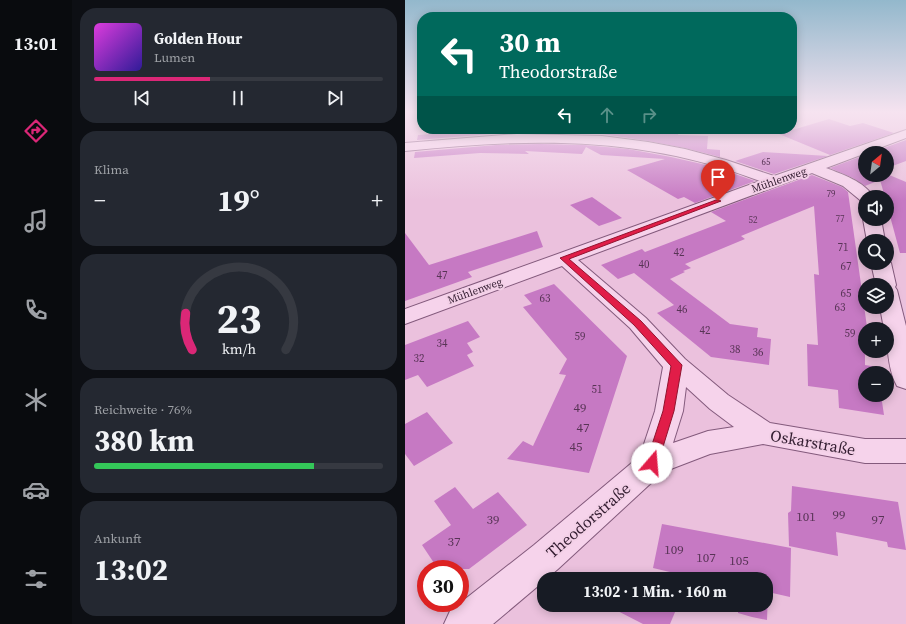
<!DOCTYPE html>
<html lang="de">
<meta charset="utf-8">
<style>
body{margin:0;font-family:"Source Serif 4",serif;background:#242831;color:#f1f3f6;height:100vh;display:flex;flex-direction:column;font-size:15px;white-space:nowrap}
*{box-sizing:border-box;margin:0}
p{font-size:13px;color:#9ea1a6}
.icon{flex:none;width:22px;height:22px;fill:none;stroke:currentColor;stroke-width:2;stroke-linecap:round;stroke-linejoin:round}
.map{position:relative;flex:1;overflow:hidden}
.drawer{display:flex;flex-direction:column;gap:8px;padding:8px;background:#0d0f14;width:333px}
.drawer>*{flex:none}
.hud{position:absolute;left:12px;top:12px;width:380px;height:122px;border-radius:16px;box-shadow:0 2px 10px #0003;background:#00695c;color:#fff;overflow:hidden}
.needle{width:26px;rotate:29deg}
.controls{position:absolute;left:453px;top:146px;display:grid;gap:8px}
.controls a{display:grid;place-items:center;width:36px;height:36px;border-radius:50%;background:#171b24;box-shadow:0 2px 10px #0003;font-size:20px}
.speed{position:absolute;left:12px;top:560px;display:flex;gap:8px;font-size:20px;font-weight:700;text-align:center}
.speed>*{display:grid;place-content:center;width:52px;height:52px;border-radius:50%;background:#171b24;box-shadow:0 2px 10px #0003;line-height:1}
.speed .limit{border:6px solid #d22;background:#fff;color:#111}
.pin{position:absolute;display:grid;place-items:center;width:34px;height:34px;color:#fff;margin:-41px -17px;border-radius:50% 50% 50% 0;rotate:-45deg;box-shadow:0 0 4px #0007}
.pin .icon{rotate:45deg}
.me{position:absolute;width:44px;margin:-22px;rotate:18deg;stroke-linejoin:round;filter:drop-shadow(0 0 3px #0008)}
.turn{display:flex;align-items:center;gap:14px;height:84px;padding:0 16px;font-size:18px}
.turn .icon{width:52px;height:52px;stroke-width:2.5}
.turn b{display:block;font-size:28px;line-height:34px}
.lanes{display:flex;align-items:center;height:38px;padding:0 16px;background:#0003;justify-content:center;gap:20px;direction:ltr}
.lanes .off{opacity:.35}
.big{font-size:30px;font-weight:700;line-height:1.1}
.drawer .widget{flex:1;display:flex;flex-direction:column;justify-content:center;gap:6px;min-width:0;padding:0 14px;border-radius:16px;background:#242831}
.drawer .dial{align-items:center;gap:0}
.dial svg{height:104px;overflow:visible;fill:none;stroke:#363941;stroke-width:7;stroke-linecap:round;text-anchor:middle}
.dial text{fill:#f1f3f6;stroke:none}
.song{display:flex;align-items:center;gap:12px}
.cover{width:48px;height:48px;border-radius:6px;background:linear-gradient(135deg,hsl(300 70% 55%),hsl(250 70% 35%))}
.played{height:4px;border-radius:2px;background:linear-gradient(90deg,#db2777 40%,#363941 40%)}
.keys{display:flex;justify-content:space-around;direction:ltr}
.heat{display:flex;justify-content:space-between;align-items:center;font-size:22px;direction:ltr}
.charge{height:6px;border-radius:3px;background:linear-gradient(90deg,#34c759 76%,#363941 0)}
.trip{position:absolute;left:132px;top:572px;width:236px;height:40px;border-radius:16px;background:#171b24;box-shadow:0 2px 10px #0003;font-weight:700;line-height:40px;text-align:center}
main{display:flex;flex:1;min-height:0}
.menu{display:flex;flex-direction:column;width:72px;justify-content:space-around;align-items:center;background:#090b0e;color:#9ea1a6}
.menu .icon{width:28px;height:28px}
.menu .on{color:#db2777}
.menu b{font-size:18px;color:#f1f3f6}
.map>svg:first-child{display:block}
.building{fill:#c679c3}
.lines{fill:none;stroke-linecap:round;stroke-linejoin:round}
.minor-casing{stroke:#835a7c;stroke-width:2}
.minor{fill:#f6d3eb;fill-rule:evenodd}
.route{fill:#e11d48;stroke:#92132f}
.labels{text-anchor:middle;dominant-baseline:central;stroke-width:4;stroke-linejoin:round;paint-order:stroke}
.far-number-label{font-size:9px;fill:#583456}
.far-street-label{font-size:11px;fill:#331d31;stroke:#f3d0e7}
.number-label{font-size:11px;fill:#583456}
.near-number-label{font-size:13px;fill:#583456}
.near-street-label{font-size:16px;fill:#331d31;stroke:#f3d0e7}
</style>
<main>
<nav class="menu">
<b>13:01</b>
<svg class="icon on" aria-label="directions" viewBox="0 0 24 24"><path d="M12 3l9 9-9 9-9-9zM9 14v-3h6M13 9l2 2-2 2"/></svg>
<svg class="icon" aria-label="music" viewBox="0 0 24 24"><path d="M9 18V5l10-2v13"/><circle cx="6" cy="18" r="3"/><circle cx="16" cy="16" r="3"/></svg>
<svg class="icon" aria-label="phone" viewBox="0 0 24 24"><path d="M5 4h4l2 5-3 2q2 4 5 5l2-3 5 2v4C11 20 4 13 5 4z"/></svg>
<svg class="icon" aria-label="climate" viewBox="0 0 24 24"><path d="M12 3v18M4 7l16 10M4 17L20 7"/></svg>
<svg class="icon" aria-label="car" viewBox="0 0 24 24"><path d="M5 17H2v-5l4-1 3-4h7l3 4 3 1v5h-3M9 17h6M6 11h13"/><circle cx="7" cy="17" r="2"/><circle cx="17" cy="17" r="2"/></svg>
<svg class="icon" aria-label="filters" viewBox="0 0 24 24"><path d="M4 7h16M4 17h16"/><circle cx="9" cy="7" r="2"/><circle cx="15" cy="17" r="2"/></svg>
</nav>
<section class="drawer">
<div class="widget">
<div class="song"><i class="cover"></i><div><b>Golden Hour</b><p>Lumen</p></div></div>
<div class="played"></div>
<div class="keys"><svg class="icon" aria-label="previous" viewBox="0 0 24 24"><path d="M18 5L8 12l10 7zM5 5v14"/></svg><svg class="icon" aria-label="pause" viewBox="0 0 24 24"><path d="M8 5v14M16 5v14"/></svg><svg class="icon" aria-label="next" viewBox="0 0 24 24"><path d="M6 5l10 7-10 7zM19 5v14"/></svg></div>
</div>
<div class="widget"><p>Klima</p>
<div class="heat"><a>−</a><b class="big">19°</b><a>+</a></div>
</div>
<div class="widget dial"><svg viewBox="0 0 100 80">
<path d="M14 69A42 42 0 1 1 86 69"/>
<path d="M14 69A42 42 0 0 1 9 41" stroke="#db2777"/>
<text x="50" y="56" font-size="32" font-weight="700">23</text>
<text x="50" y="72" font-size="11">km/h</text>
</svg></div>
<div class="widget"><p>Reichweite · 76%</p><b class="big">380 km</b><div class="charge"></div></div>
<div class="widget"><p>Ankunft</p><b class="big">13:02</b></div>
</section>
<div class="map">
<svg width="501" height="624" viewBox="0 0 501 624">
<rect width="100%" height="100%" fill="#ebc1dd"/>
<g class="building">
<path d="M424 119 445 126 458 123 489 133 425 155 374 134Z"/>
<path d="M73 129H228L274 131 273 135 303 136 302 149 315 150V157L280 148 243 141 197 134 112 132 12 140 13 135 27 134 28 132Z"/>
<path d="M501 140V161L482 168V153H465Z"/>
<path d="M136 144 179 145 223 149 266 157 310 167 350 181 290 203 279 197 273 199 222 170 260 159 196 155 181 147 177 154 120 151 124 154 75 153 9 158 10 152 91 145Z"/>
<path d="M358 152 423 156 369 174 330 161Z"/>
<path d="M460 155V175L482 174 501 182V253H495L482 205V197H480L475 180 460 186 448 178 425 168Z"/>
<path d="M407 175 437 187 443 192 462 327H460V365L472 367 473 373H460V395H476L479 415 434 408 433 390 403 386 402 344 413 345 409 274 414 275 409 206 336 236 340 239 280 264 286 268 278 271 280 272 265 279 325 324 353 328 352 337 366 339 364 365 306 357 252 313 269 305 229 273 213 279 196 265 237 249 240 252 321 221 306 212Z"/>
<path d="M187 197 217 218 194 226 165 205Z"/>
<path d="M132 231 138 247 63 272 67 277 0 301V233L24 265Z"/>
<path d="M149 284 222 356 184 473 102 459 118 441 128 446 161 375 154 374 162 359 118 307 127 304 119 295Z"/>
<path d="M63 321 75 337 62 343 68 352 62 355 69 366 22 387 13 375 0 380V345Z"/>
<path d="M22 412 48 443 9 466 0 454V424Z"/>
<path d="M387 486 493 502 501 550 483 547 482 542 431 532 433 556 384 546 383 513 386 511Z"/>
<path d="M50 487 68 509 93 492 122 525 64 569H33L17 545 46 525 29 501Z"/>
<path d="M257 524 386 548 385 597 363 592 362 620 347 617 333 613V605H361V579H267L269 573 248 568Z"/>
<path d="M201 605H273L265 624H238Z"/>
</g>
<g class="lines">
<g class="minor-casing">
<g id="minor">
<path d="M501 130V138L421 168C439 175 458 181 469 197H460V202L455 200 438 186 407 173 173 260 241 318 280 359 323 395 365 423 460 439H501V463H460L358 444 305 454 258 472 153 569 141 579H139V581L88 624H39L45 611 129 545 235 456 250 411 258 367 225 328 157 266 0 324V309L355 181C235 135 125 138 0 151V143L112 134 197 136 243 142 280 149 321 160 369 176ZM281 387 305 409 329 427 303 431 268 443 278 411Z"/>
<path d="M460 217V219H476L480 241H462L458 219Z"/>
<path d="M482 259 486 263 491 285 490 287 492 290 501 326V389L492 386C483 370 482 347 482 329H479L475 307H482V285H471L466 263H482Z"/>
</g>
</g>
<use href="#minor" class="minor"/>
</g>
<linearGradient id="sky" x2="0" y2="1"><stop stop-color="#93b8cc"/><stop offset="0.56" stop-color="#f6e3f0"/><stop offset="1" stop-color="#f6e3f0" stop-opacity="0"/></linearGradient>
<rect width="501" height="200" fill="url(#sky)"/>
<path class="route" d="M311 200 316 201 164 259 236 321 277 365 269 411 253 463 251 466 247 468 243 466 241 463 258 411 266 366 229 325 155 258Z"/>
<g class="labels">
<g class="far-number-label">
<text x="361" y="162">65</text>
<text x="426" y="194">79</text>
<text x="435" y="219">77</text>
<text x="348" y="220">52</text>
</g>
<g class="far-street-label">
<text transform="translate(374 180) rotate(-19)">Mühlenweg</text>
<text transform="translate(70 291) rotate(-20)">Mühlenweg</text>
</g>
<g class="number-label">
<text x="438" y="247">71</text>
<text x="274" y="252">42</text>
<text x="239" y="264">40</text>
<text x="441" y="266">67</text>
<text x="37" y="275">47</text>
<text x="441" y="293">65</text>
<text x="140" y="298">63</text>
<text x="435" y="307">63</text>
<text x="277" y="309">46</text>
<text x="300" y="330">42</text>
<text x="445" y="333">59</text>
<text x="175" y="336">59</text>
<text x="37" y="343">34</text>
<text x="330" y="349">38</text>
<text x="353" y="352">36</text>
<text x="14" y="358">32</text>
<text x="192" y="389">51</text>
</g>
<g class="near-number-label">
<text x="175" y="407">49</text>
<text x="178" y="427">47</text>
<text x="171" y="446">45</text>
<text x="434" y="514">99</text>
<text x="401" y="516">101</text>
<text x="88" y="519">39</text>
<text x="473" y="519">97</text>
<text x="49" y="541">37</text>
<text x="269" y="549">109</text>
<text x="301" y="557">107</text>
<text x="334" y="560">105</text>
</g>
<g class="near-street-label">
<text transform="translate(408 442) rotate(10)">Oskarstraße</text>
<text transform="translate(183 520) rotate(-41)">Theodorstraße</text>
</g>
</g>
</svg>
<div class="controls">
<a><svg class="needle" viewBox="-14 -14 28 28"><path d="M0-13l5 13h-10z" fill="#e53935"/><path d="M0 13l5-13h-10z" fill="#9ea1a6"/></svg></a>
<a><svg class="icon" aria-label="sound" viewBox="0 0 24 24"><path d="M4 9h4l5-4v14l-5-4H4zM17 9q2 3 0 6"/></svg></a>
<a><svg class="icon" aria-label="search" viewBox="0 0 24 24"><circle cx="10" cy="10" r="6"/><path d="M15 15l6 6"/></svg></a>
<a><svg class="icon" aria-label="layers" viewBox="0 0 24 24"><path d="M12 4l9 5-9 5-9-5zM3 14l9 5 9-5"/></svg></a>
<a>+</a>
<a>−</a>
</div>
<div class="speed"><div class="limit">30</div></div>
<div class="pin" style="left:313px;top:201px;background:#d93025"><svg class="icon" aria-label="arrive" viewBox="0 0 24 24"><path d="M6 21V4h12l-3 4 3 4H6"/></svg></div>
<svg class="me" style="left:247px;top:463px" viewBox="-20 -20 40 40"><circle r="19" fill="#fff"/><path d="M0-13L10 11 0 6-10 11z" fill="#e11d48"/></svg>
<div class="trip">13:02 · 1 Min. · 160 m</div>
<div class="hud">
<div class="turn"><svg class="icon" aria-label="left" viewBox="0 0 24 24"><path d="M17 20v-9H6M10 6l-5 5 5 5"/></svg><div><b>30 m</b>Theodorstraße</div></div>
<div class="lanes"><svg class="icon" aria-label="left" viewBox="0 0 24 24"><path d="M17 20v-9H6M10 6l-5 5 5 5"/></svg><svg class="icon off" aria-label="ahead" viewBox="0 0 24 24"><path d="M12 20V5M6 11l6-6 6 6"/></svg><svg class="icon off" aria-label="right" viewBox="0 0 24 24"><path d="M7 20v-9h11M14 6l5 5-5 5"/></svg></div>
</div>
</div>
</main>
